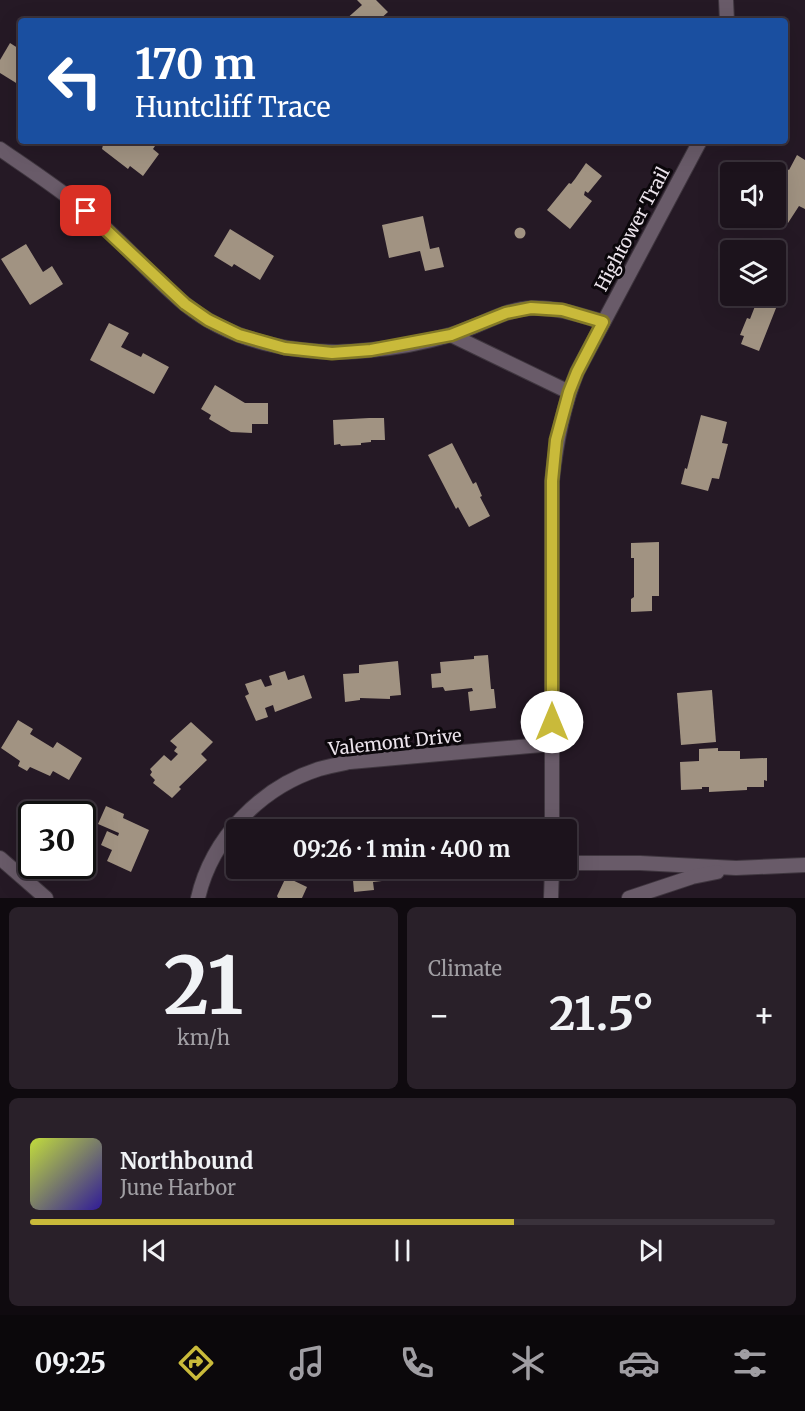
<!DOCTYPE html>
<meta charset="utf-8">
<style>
body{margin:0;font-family:Merriweather,serif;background:#292029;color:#f1f3f6;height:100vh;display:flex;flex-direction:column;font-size:22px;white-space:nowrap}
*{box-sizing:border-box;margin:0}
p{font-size:20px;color:#a09ea3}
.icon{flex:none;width:33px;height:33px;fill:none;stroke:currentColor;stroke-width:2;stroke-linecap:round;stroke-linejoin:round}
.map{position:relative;height:898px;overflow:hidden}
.sheet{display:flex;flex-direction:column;gap:9px;padding:9px;background:#0f0a0f;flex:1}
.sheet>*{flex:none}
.hud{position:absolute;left:18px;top:18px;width:770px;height:126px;border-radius:6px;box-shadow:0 6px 24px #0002,0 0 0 2px #3a323b;background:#1a4fa0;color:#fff;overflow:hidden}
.tools{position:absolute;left:720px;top:162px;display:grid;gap:12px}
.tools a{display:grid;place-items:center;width:66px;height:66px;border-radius:6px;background:#1c131c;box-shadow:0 6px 24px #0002,0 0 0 2px #3a323b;font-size:30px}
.speed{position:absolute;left:18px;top:801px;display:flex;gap:12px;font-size:30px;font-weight:700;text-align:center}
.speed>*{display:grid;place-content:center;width:78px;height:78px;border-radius:50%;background:#1c131c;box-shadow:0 6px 24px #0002,0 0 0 2px #3a323b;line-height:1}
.speed .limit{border:3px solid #111;border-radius:9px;background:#fff;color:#111}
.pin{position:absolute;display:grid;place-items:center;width:51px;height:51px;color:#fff;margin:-26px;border-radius:12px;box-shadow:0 3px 9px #0006}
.me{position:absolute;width:66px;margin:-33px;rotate:0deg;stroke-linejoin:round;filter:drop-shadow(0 0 4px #0008)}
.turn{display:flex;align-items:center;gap:21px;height:126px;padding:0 18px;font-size:27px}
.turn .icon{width:78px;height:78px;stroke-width:2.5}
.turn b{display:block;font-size:42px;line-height:51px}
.big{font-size:45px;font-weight:700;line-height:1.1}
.sheet .tile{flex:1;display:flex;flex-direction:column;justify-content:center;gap:9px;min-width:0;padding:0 21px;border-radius:9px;background:#292029}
.sheet .dial{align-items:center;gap:0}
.dial b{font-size:78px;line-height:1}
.song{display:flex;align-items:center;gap:18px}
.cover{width:72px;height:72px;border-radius:9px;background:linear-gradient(135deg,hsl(70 70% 55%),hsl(250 70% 35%))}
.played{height:6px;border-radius:3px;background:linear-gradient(90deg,#c9ba3a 65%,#3a323b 65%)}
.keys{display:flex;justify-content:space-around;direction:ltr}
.heat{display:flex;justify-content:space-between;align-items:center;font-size:33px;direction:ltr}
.sheet .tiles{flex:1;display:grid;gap:9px;grid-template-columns:1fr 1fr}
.tile:last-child{grid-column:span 2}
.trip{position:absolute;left:226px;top:819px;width:351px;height:60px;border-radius:6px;background:#1c131c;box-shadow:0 6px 24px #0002,0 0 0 2px #3a323b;font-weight:700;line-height:60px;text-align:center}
.tabs{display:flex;height:96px;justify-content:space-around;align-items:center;background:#0b080b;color:#a09ea3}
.tabs .icon{width:42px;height:42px}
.tabs .selected{color:#c9ba3a}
.tabs b{font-size:27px;color:#f1f3f6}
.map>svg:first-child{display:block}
.building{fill:#a19382}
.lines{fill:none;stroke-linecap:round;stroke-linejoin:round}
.minor-casing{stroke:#3f363f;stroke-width:16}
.minor{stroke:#695b69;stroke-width:14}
.route-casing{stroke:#837926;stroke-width:15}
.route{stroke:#c9ba3a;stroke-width:10}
.labels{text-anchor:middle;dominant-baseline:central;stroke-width:6;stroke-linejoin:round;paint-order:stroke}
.street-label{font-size:18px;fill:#ece4ec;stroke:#0b070b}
</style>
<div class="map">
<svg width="805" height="898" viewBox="0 0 805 898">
<rect width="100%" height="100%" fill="#251925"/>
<g class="building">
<path d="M357 0H376L388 12 378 21H344L362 5Z"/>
<path d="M10 43 21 50V86L0 73V60Z"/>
<path d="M97 141H141L145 144 148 141 155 146 153 149 159 154 143 176 130 166 128 169 102 149 103 145Z"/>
<path d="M797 155 805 160V209L799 206 788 223 776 217V185L785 168 789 170Z"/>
<path d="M586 163 602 176 588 193 585 191 584 195 592 201 570 229 547 210 569 183 571 184 575 179Z"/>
<path d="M423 216 430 249 439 247 444 267 425 271 420 251 389 258 382 225Z"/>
<circle cx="520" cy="233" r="5.5"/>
<path d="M230 229 274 256 260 280 234 264 232 267 214 256Z"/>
<path d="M26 244 43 272 52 266 63 284 30 305 1 259Z"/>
<path d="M759 296H773L780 298 759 351 741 344 744 336 740 335 747 318 750 319Z"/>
<path d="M109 323 129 333 121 347 141 357 143 353 169 367 154 394 90 360Z"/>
<path d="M215 385 245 403H268V424H252V433L231 432 209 419 211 415 201 409Z"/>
<path d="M701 415 727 422 722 443 728 444 719 479 712 478 708 491 681 484 685 468 687 469Z"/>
<path d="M369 418H384L385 440H371V442L361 443V445L341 446 340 444 334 445 333 420Z"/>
<path d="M452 443 473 484 476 482 482 496 480 497 490 516 469 527 458 507 456 509 428 455Z"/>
<path d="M659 542V596H652V611L631 612V599L634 597V558H631V543Z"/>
<path d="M488 655 491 689H494L496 708 470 711 468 692 473 691 472 688 445 691 443 687 432 688 431 674 441 673 440 662 474 659V656Z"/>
<path d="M398 661 401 695 390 696V699L360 698V700L345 702 343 674 359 673V665Z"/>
<path d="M285 671 288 680 304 675 312 698 275 712 273 705 265 708 268 717 256 721 245 696 249 694 245 684 261 679 265 687 272 685 269 676Z"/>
<path d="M712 690 716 742 681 745 677 693Z"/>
<path d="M18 720 33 729 30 734 53 748 57 742 82 758 69 780 53 771 50 776 30 767 27 771 18 766 20 761 1 748Z"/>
<path d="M191 722 213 742 201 754 207 760 179 787 181 789 172 798 153 783 155 780 150 775 152 772 150 769 164 755 171 761 178 754 174 751 177 747 170 741Z"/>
<path d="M718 748V751H740V759L767 758V781L764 780V787H747V790L709 792V787H702V789L681 790 680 762 699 761V749Z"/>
<path d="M106 806 124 814 123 818 149 830 131 872 107 861 112 850 101 845 107 831 118 836 119 833 98 824Z"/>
<path d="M352 868H424L425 872 381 876 382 881 373 882 374 890 354 892Z"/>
<path d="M286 877 307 887 302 898H278L277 896Z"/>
</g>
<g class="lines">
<g class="minor-casing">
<g id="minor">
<path d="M726 0 727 21"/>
<path d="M0 149C29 169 58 188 85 210 120 239 150 275 185 304 235 345 307 357 370 350 395 348 426 342 450 335 478 328 503 309 532 308 557 307 580 315 603 322"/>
<path d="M451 335 569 392"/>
<path d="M552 830V481C556 443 563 407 577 372L700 141"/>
<path d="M0 858 46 898"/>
<path d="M567 863H640L736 868 805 865"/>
<path d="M198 898C212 838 260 788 319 769 329 766 340 764 350 762L552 744"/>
<path d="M551 898 552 868"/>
<path d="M629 898 692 877 717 872"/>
</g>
</g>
<use href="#minor" class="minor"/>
</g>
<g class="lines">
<g class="route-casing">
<path id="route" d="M86 211 185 304 208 320 239 335 285 348 332 353 371 350 451 335 506 313 531 308 562 310 603 322 577 372 569 392 556 440 552 481V722"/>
</g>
<use href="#route" class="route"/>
</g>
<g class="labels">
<g class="street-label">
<text transform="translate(632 229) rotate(-62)">Hightower Trail</text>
<text transform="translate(395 742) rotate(-6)">Valemont Drive</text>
</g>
</g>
</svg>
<div class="tools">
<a><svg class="icon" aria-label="sound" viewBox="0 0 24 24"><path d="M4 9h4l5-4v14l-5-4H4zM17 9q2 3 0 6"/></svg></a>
<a><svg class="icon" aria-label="layers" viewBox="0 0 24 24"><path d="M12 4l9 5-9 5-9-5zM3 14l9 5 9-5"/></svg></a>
</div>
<div class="speed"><div class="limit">30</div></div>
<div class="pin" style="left:86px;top:211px;background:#d93025"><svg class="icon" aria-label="arrive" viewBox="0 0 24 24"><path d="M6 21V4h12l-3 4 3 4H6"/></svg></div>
<svg class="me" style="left:552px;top:722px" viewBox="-20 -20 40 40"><circle r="19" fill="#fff"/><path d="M0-13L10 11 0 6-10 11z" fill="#c9ba3a"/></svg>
<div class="trip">09:26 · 1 min · 400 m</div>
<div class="hud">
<div class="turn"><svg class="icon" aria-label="left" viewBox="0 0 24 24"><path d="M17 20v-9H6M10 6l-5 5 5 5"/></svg><div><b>170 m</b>Huntcliff Trace</div></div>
</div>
</div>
<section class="sheet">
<div class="tiles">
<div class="tile dial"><b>21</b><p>km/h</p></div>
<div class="tile"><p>Climate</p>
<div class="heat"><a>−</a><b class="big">21.5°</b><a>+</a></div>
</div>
<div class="tile">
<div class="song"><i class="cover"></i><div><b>Northbound</b><p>June Harbor</p></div></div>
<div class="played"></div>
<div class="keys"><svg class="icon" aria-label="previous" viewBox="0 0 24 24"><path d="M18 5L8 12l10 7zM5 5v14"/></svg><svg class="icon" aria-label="pause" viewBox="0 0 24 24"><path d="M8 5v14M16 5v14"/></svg><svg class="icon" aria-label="next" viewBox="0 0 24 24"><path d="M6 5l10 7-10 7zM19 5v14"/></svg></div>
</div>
</div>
</section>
<nav class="tabs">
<b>09:25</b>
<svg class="icon selected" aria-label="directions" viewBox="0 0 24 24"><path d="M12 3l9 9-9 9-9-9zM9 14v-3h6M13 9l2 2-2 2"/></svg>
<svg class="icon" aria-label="music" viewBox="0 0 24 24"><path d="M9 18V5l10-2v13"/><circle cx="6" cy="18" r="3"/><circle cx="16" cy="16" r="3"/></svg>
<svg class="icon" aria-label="phone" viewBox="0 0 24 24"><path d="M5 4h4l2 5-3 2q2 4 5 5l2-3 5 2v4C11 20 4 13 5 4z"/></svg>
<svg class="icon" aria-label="climate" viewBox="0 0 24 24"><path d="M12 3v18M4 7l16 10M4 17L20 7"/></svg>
<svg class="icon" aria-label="car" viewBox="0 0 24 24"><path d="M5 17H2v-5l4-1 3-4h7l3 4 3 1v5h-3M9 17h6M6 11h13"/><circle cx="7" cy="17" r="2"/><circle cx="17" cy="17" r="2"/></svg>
<svg class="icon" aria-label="filters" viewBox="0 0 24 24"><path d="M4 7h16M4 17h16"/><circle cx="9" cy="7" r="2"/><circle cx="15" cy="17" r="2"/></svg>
</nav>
